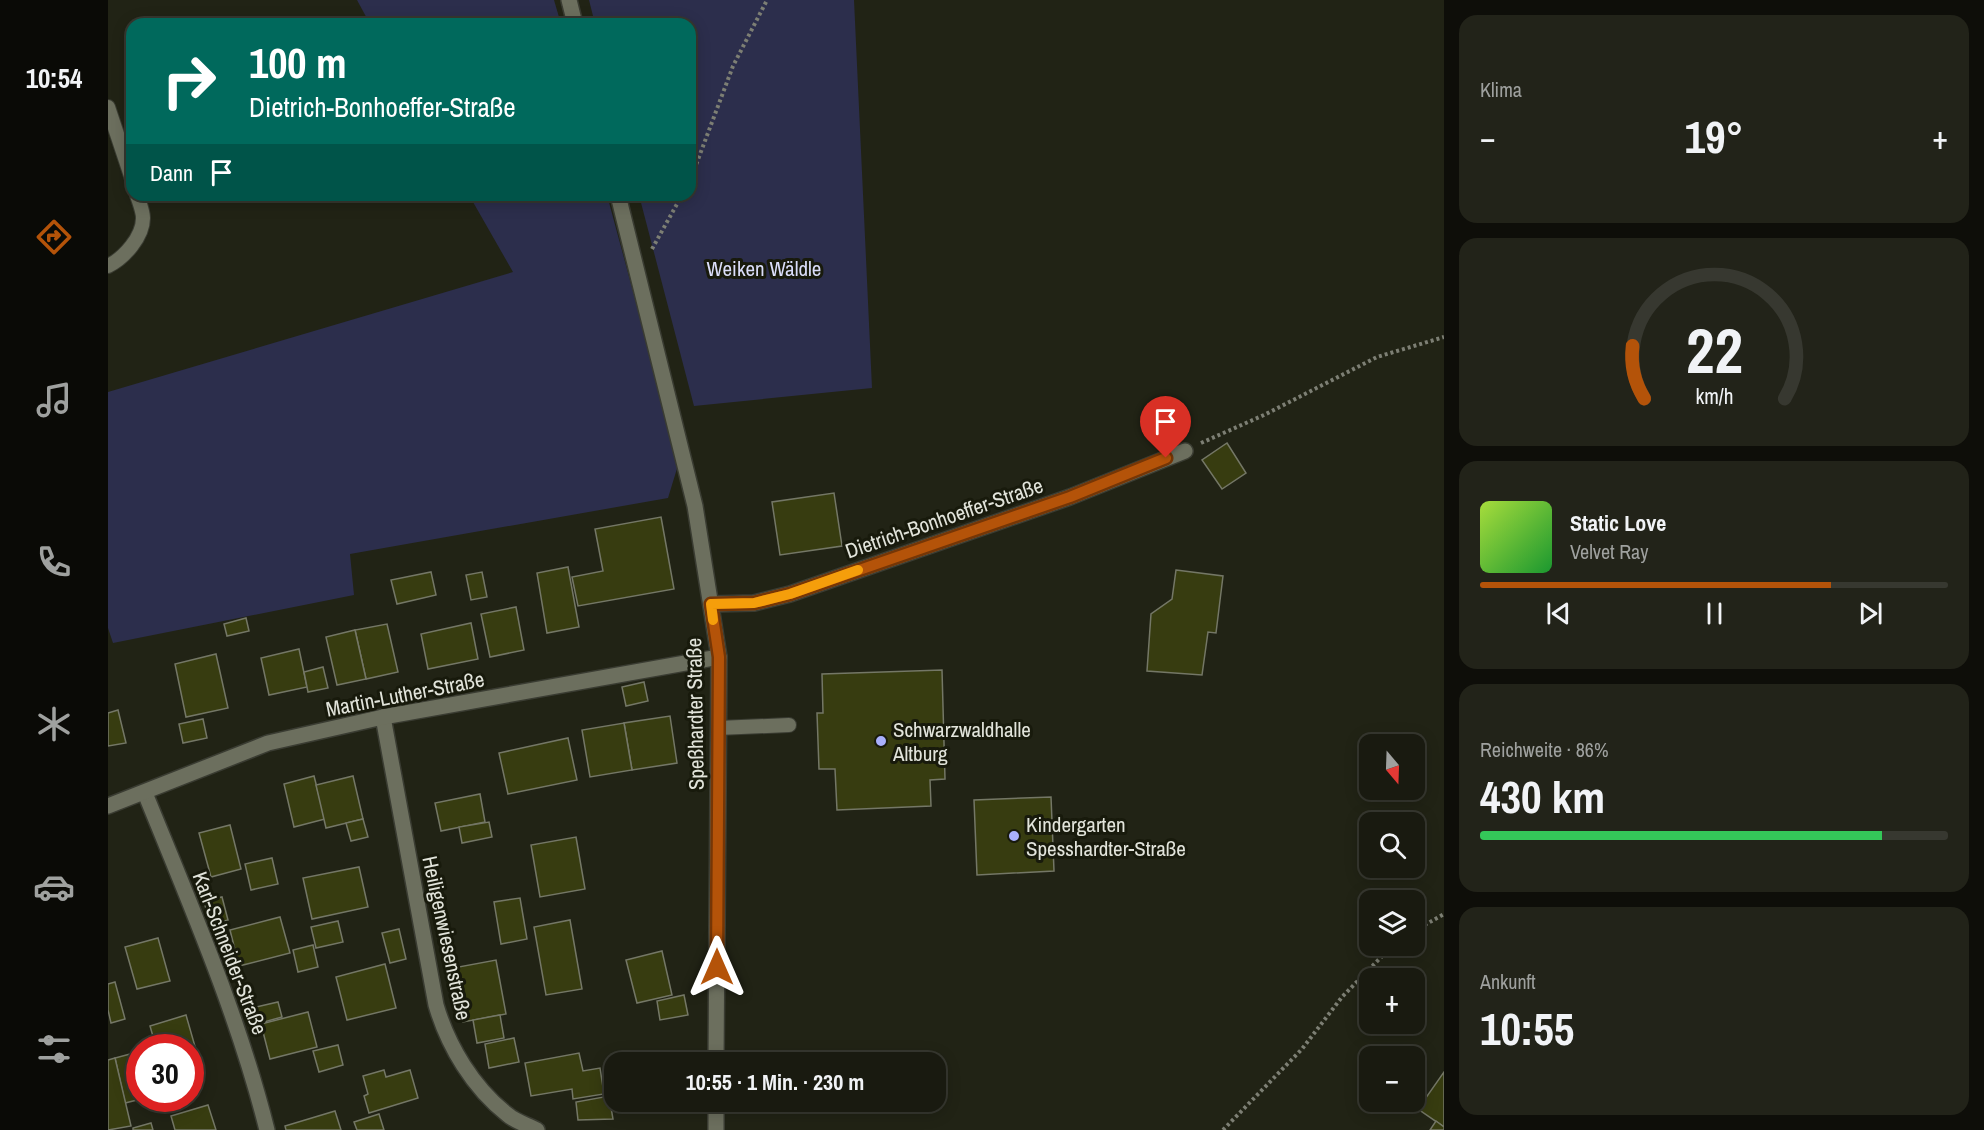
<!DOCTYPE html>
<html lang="de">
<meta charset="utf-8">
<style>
body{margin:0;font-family:"Archivo Narrow",sans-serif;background:#222319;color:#f1f3f6;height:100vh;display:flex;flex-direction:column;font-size:22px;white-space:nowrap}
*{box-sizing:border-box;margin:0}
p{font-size:20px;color:#9fa19f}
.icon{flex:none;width:33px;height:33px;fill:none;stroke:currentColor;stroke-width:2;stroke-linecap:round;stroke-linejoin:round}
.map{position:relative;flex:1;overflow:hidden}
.sheet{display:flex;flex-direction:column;gap:15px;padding:15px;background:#0e0e09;width:540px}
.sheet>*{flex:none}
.hud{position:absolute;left:18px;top:18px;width:570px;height:183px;border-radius:18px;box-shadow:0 3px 15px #0003,0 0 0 2px #373830;background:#00695c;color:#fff;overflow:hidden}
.needle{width:39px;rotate:161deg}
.buttons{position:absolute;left:1251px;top:734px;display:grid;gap:12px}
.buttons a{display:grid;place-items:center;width:66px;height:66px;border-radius:12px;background:#191a10;box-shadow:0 3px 15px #0003,0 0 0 2px #373830;font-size:30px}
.speed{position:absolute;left:18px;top:1034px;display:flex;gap:12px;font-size:30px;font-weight:700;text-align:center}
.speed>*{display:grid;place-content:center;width:78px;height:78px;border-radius:50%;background:#191a10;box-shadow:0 3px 15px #0003,0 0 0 2px #373830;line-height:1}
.speed .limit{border:9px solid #d22;background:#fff;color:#111}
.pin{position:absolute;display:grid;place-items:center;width:51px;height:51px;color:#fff;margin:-62px -26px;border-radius:50% 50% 50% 0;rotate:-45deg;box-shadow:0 0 6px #0007}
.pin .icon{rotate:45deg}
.me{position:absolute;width:66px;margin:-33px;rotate:0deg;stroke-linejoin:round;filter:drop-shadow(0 0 4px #0008)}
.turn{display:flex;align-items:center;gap:21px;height:126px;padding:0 24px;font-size:27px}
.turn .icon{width:78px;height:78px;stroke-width:2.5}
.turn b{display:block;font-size:42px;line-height:51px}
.then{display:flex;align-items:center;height:57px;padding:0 24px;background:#0003;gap:12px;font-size:22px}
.big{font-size:45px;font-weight:700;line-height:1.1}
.sheet .widget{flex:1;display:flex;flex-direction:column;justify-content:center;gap:9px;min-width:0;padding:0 21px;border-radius:18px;background:#222319}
.sheet .dial{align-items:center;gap:0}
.dial svg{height:156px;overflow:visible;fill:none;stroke:#373830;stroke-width:7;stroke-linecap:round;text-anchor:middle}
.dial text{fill:#f1f3f6;stroke:none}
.song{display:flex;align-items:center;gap:18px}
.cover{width:72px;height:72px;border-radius:9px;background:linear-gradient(135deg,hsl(80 70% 55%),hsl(130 70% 35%))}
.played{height:6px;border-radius:3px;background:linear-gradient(90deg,#b45309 75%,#373830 75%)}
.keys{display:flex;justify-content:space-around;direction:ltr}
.heat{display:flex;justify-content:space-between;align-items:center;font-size:33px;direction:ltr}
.charge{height:9px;border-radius:4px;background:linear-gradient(90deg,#34c759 86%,#373830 0)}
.trip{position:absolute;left:496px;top:1052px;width:342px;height:60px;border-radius:18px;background:#191a10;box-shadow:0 3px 15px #0003,0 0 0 2px #373830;font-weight:700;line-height:60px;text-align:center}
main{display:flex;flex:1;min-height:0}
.dock{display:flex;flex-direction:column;width:108px;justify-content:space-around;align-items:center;background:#0a0a06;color:#9fa19f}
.dock .icon{width:42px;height:42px}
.dock .selected{color:#b45309}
.dock b{font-size:27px;color:#f1f3f6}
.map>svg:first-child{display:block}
.green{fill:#2c2e4c}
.building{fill:#373c10;stroke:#747766;stroke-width:1.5}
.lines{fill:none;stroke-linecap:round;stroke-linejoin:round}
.service-casing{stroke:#3a3c32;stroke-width:16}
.minor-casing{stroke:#3a3c32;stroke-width:18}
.path{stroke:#7d7f74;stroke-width:4;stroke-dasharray:3 3;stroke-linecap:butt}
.service{stroke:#6c6f5e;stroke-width:14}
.minor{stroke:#6c6f5e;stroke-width:15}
.route-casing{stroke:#753606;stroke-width:15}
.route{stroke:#b45309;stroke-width:10}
.slow{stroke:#f59e0b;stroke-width:10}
.poi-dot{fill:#a9b0fc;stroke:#181a0c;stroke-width:2}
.labels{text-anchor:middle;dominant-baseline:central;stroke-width:6;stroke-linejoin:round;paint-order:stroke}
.park-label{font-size:21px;fill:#dbdefa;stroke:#181a0c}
.street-label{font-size:21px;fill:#e2e4db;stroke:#181a0c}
.poi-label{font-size:21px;fill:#e2e4db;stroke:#181a0c;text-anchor:start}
</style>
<main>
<nav class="dock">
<b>10:54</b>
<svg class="icon selected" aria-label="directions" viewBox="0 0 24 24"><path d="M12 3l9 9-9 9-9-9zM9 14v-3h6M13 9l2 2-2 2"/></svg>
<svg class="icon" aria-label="music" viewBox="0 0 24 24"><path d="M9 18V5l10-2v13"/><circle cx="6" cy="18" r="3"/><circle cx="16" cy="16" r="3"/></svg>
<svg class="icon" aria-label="phone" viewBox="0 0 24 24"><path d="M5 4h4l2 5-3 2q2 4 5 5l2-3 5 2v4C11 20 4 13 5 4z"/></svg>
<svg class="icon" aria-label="climate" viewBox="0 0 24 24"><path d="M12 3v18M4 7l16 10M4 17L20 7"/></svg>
<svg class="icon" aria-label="car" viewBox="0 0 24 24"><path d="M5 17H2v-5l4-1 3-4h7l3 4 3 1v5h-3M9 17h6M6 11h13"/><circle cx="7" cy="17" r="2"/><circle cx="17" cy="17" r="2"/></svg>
<svg class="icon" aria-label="filters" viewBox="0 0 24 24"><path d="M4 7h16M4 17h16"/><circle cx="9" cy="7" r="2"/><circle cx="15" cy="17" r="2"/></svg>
</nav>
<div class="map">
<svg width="1336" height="1130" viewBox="0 0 1336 1130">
<rect width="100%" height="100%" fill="#212315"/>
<g class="green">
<path d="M249 0H446L453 24H262Z"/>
<path d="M481 0H746L764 388 586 406 531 195H582V24H487Z"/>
<path d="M361 195H499L571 462 560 498 242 554 246 595 5 643 0 628V392L405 272Z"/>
</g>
<g class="building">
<path d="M1119 443 1138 473 1114 489 1094 460Z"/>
<path d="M726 493 734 546 672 555 664 502Z"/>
<path d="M553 517 566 589 470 606 464 577 495 571 487 529Z"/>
<path d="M460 567 471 627 439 633 429 573Z"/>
<path d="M1068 570 1115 576 1108 633 1100 632 1094 675 1039 671 1043 614 1064 599Z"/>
<path d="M323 572 328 595 289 604 283 580Z"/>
<path d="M374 572 379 597 363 600 358 575Z"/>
<path d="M408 607 416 650 382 657 373 614Z"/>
<path d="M138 618 141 631 119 636 116 624Z"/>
<path d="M363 623 370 659 320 669 313 634Z"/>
<path d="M279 624 290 672 258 679 247 630Z"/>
<path d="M247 630 258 679 229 685 218 637Z"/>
<path d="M191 649 199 687 161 695 153 658Z"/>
<path d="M108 654 120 708 78 717 67 664Z"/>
<path d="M215 667 220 688 200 692 196 672Z"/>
<path d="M834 670 837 779 822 780 823 806 729 810 727 769H711L709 713H715L714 674Z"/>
<path d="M536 682 540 701 518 706 514 687Z"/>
<path d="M10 710 18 743 0 746V713Z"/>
<path d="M562 716 569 763 524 770 516 723Z"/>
<path d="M95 719 99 738 75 743 71 724Z"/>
<path d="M516 723 524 770 482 777 474 730Z"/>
<path d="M460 738 469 780 400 794 391 753Z"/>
<path d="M206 776 217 819 186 827 176 784Z"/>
<path d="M245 776 255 819 218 828 208 785Z"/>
<path d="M372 794 377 822 333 831 327 803Z"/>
<path d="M943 797 946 871 869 875 866 800Z"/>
<path d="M255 819 260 837 243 841 238 823Z"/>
<path d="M381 822 384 837 354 843 351 827Z"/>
<path d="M122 825 133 869 103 877 91 833Z"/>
<path d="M468 837 477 889 432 897 423 845Z"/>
<path d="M164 858 170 884 143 890 137 864Z"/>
<path d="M251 867 260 907 204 919 195 878Z"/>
<path d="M114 897 120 920 102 925 96 901Z"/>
<path d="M412 898 419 939 393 944 386 902Z"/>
<path d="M172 917 182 953 131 966 122 930Z"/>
<path d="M462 920 474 989 438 995 426 927Z"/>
<path d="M230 921 235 942 208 948 203 927Z"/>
<path d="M291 929 298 959 282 963 274 933Z"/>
<path d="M50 938 62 981 29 989 17 947Z"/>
<path d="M205 945 210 967 190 972 185 950Z"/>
<path d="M554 951 564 995 529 1003 518 960Z"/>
<path d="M388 960 398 1014 355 1022 345 968Z"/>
<path d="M277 964 288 1008 239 1020 228 977Z"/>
<path d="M7 982 17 1019 3 1023 0 1010V984Z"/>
<path d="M576 995 580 1015 552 1020 549 1001Z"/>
<path d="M170 1002 174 1017 145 1025 140 1009Z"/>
<path d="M200 1012 209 1047 162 1059 153 1024Z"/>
<path d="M78 1015 92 1064 82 1067V1047H48L42 1026Z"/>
<path d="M392 1015 396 1038 369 1043 365 1020Z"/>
<path d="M406 1038 411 1062 381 1068 377 1044Z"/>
<path d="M230 1045 235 1065 211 1072 205 1051Z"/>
<path d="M26 1053 32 1075V1098H37L17 1103 7 1058Z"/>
<path d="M471 1053 475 1071 492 1068 496 1094 465 1099 464 1089 423 1096 417 1063Z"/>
<path d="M7 1058 23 1126 0 1130V1060Z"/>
<path d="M276 1070 278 1077 302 1070 310 1098 261 1113 256 1096 260 1094 255 1076Z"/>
<path d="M1336 1072V1127L1310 1109Z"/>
<path d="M501 1096 505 1119 470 1120 468 1102Z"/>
<path d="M100 1105 108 1130H67L63 1116Z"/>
<path d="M227 1111 233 1130H178L177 1126Z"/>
<path d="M271 1114 276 1130H249L246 1122Z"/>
<path d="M1328 1121 1336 1127V1130H1322Z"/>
<path d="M43 1123 45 1130H25V1128Z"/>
</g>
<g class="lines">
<g class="service-casing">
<g id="service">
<path d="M0 107 24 179"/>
<path d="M0 266C16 258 35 237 35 218 35 211 31 202 29 195"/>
<path d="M610 728 681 725"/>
</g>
</g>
<g class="minor-casing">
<g id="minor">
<path d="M461 0 467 24"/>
<path d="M510 195 587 506 611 657 608 1062"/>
<path d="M603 604 646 603 682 594 962 497 1077 451"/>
<path d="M275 717 328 1005C340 1046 365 1088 400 1115 408 1122 420 1125 429 1130"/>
<path d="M37 793C82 904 130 1014 159 1130"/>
<path d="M0 806 160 743 275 717 611 657"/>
<path d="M608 1130V1101"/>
</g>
</g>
<g class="path">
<path d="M582 181 625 66 659 0"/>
<path d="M544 249 574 195"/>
<path d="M1093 443 1156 415 1269 357 1336 337"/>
<path d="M1306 931 1336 914"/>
<path d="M1115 1130 1194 1049 1234 997 1285 945"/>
</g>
<use href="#service" class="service"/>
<use href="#minor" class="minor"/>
</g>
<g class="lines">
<g class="route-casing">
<path id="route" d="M609 967 611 657 603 604 646 603 682 594 962 497 1058 458"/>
</g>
<use href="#route" class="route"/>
<path class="slow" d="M605 620 603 604 646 603 682 594 750 570"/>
</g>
<g class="poi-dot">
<circle cx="773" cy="741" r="6"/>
<circle cx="906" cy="836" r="6"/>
</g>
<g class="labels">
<g class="park-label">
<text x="656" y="268">Weiken Wäldle</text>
</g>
<g class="street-label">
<text transform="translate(836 518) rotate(-19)">Dietrich-Bonhoeffer-Straße</text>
<text transform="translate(297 694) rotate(-11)">Martin-Luther-Straße</text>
<text transform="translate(587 714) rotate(-91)">Speßhardter Straße</text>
<text transform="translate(339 938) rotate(78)">Heiligenwiesenstraße</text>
<text transform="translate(122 953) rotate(69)">Karl-Schneider-Straße</text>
</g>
<g class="poi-label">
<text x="785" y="729">Schwarzwaldhalle<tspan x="785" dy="24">Altburg</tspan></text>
<text x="918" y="824">Kindergarten<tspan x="918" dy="24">Spesshardter-Straße</tspan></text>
</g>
</g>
</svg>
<div class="buttons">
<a><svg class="needle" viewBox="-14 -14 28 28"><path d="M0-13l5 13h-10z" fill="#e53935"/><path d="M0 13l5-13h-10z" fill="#9fa19f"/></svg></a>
<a><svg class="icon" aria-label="search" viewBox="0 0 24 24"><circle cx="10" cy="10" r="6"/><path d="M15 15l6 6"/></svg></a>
<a><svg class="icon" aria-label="layers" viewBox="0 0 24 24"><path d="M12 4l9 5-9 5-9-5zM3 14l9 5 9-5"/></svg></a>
<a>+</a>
<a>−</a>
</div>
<div class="speed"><div class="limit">30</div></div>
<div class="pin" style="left:1058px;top:458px;background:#d93025"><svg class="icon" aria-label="arrive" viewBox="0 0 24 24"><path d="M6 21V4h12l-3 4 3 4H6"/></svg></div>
<svg class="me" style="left:609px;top:967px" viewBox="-20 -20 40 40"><path d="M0-17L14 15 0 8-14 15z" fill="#b45309" stroke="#fff" stroke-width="4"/></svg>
<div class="trip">10:55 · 1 Min. · 230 m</div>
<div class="hud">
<div class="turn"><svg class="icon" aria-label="right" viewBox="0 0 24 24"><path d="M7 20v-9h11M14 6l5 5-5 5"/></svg><div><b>100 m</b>Dietrich-Bonhoeffer-Straße</div></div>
<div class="then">Dann<svg class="icon" aria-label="arrive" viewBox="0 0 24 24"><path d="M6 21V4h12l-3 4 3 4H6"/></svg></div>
</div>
</div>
<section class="sheet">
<div class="widget"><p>Klima</p>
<div class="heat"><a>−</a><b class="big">19°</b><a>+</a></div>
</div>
<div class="widget dial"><svg viewBox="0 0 100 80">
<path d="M14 69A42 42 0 1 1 86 69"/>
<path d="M14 69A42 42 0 0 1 8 42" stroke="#b45309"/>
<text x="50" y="56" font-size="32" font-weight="700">22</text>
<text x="50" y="72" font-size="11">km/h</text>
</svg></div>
<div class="widget">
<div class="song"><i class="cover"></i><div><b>Static Love</b><p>Velvet Ray</p></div></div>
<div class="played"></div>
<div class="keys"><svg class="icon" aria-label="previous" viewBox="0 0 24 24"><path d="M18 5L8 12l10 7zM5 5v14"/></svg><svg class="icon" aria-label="pause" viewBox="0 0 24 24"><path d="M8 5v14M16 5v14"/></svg><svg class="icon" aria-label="next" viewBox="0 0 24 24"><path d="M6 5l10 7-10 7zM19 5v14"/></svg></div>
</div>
<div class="widget"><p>Reichweite · 86%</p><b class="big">430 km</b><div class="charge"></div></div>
<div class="widget"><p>Ankunft</p><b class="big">10:55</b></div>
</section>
</main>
